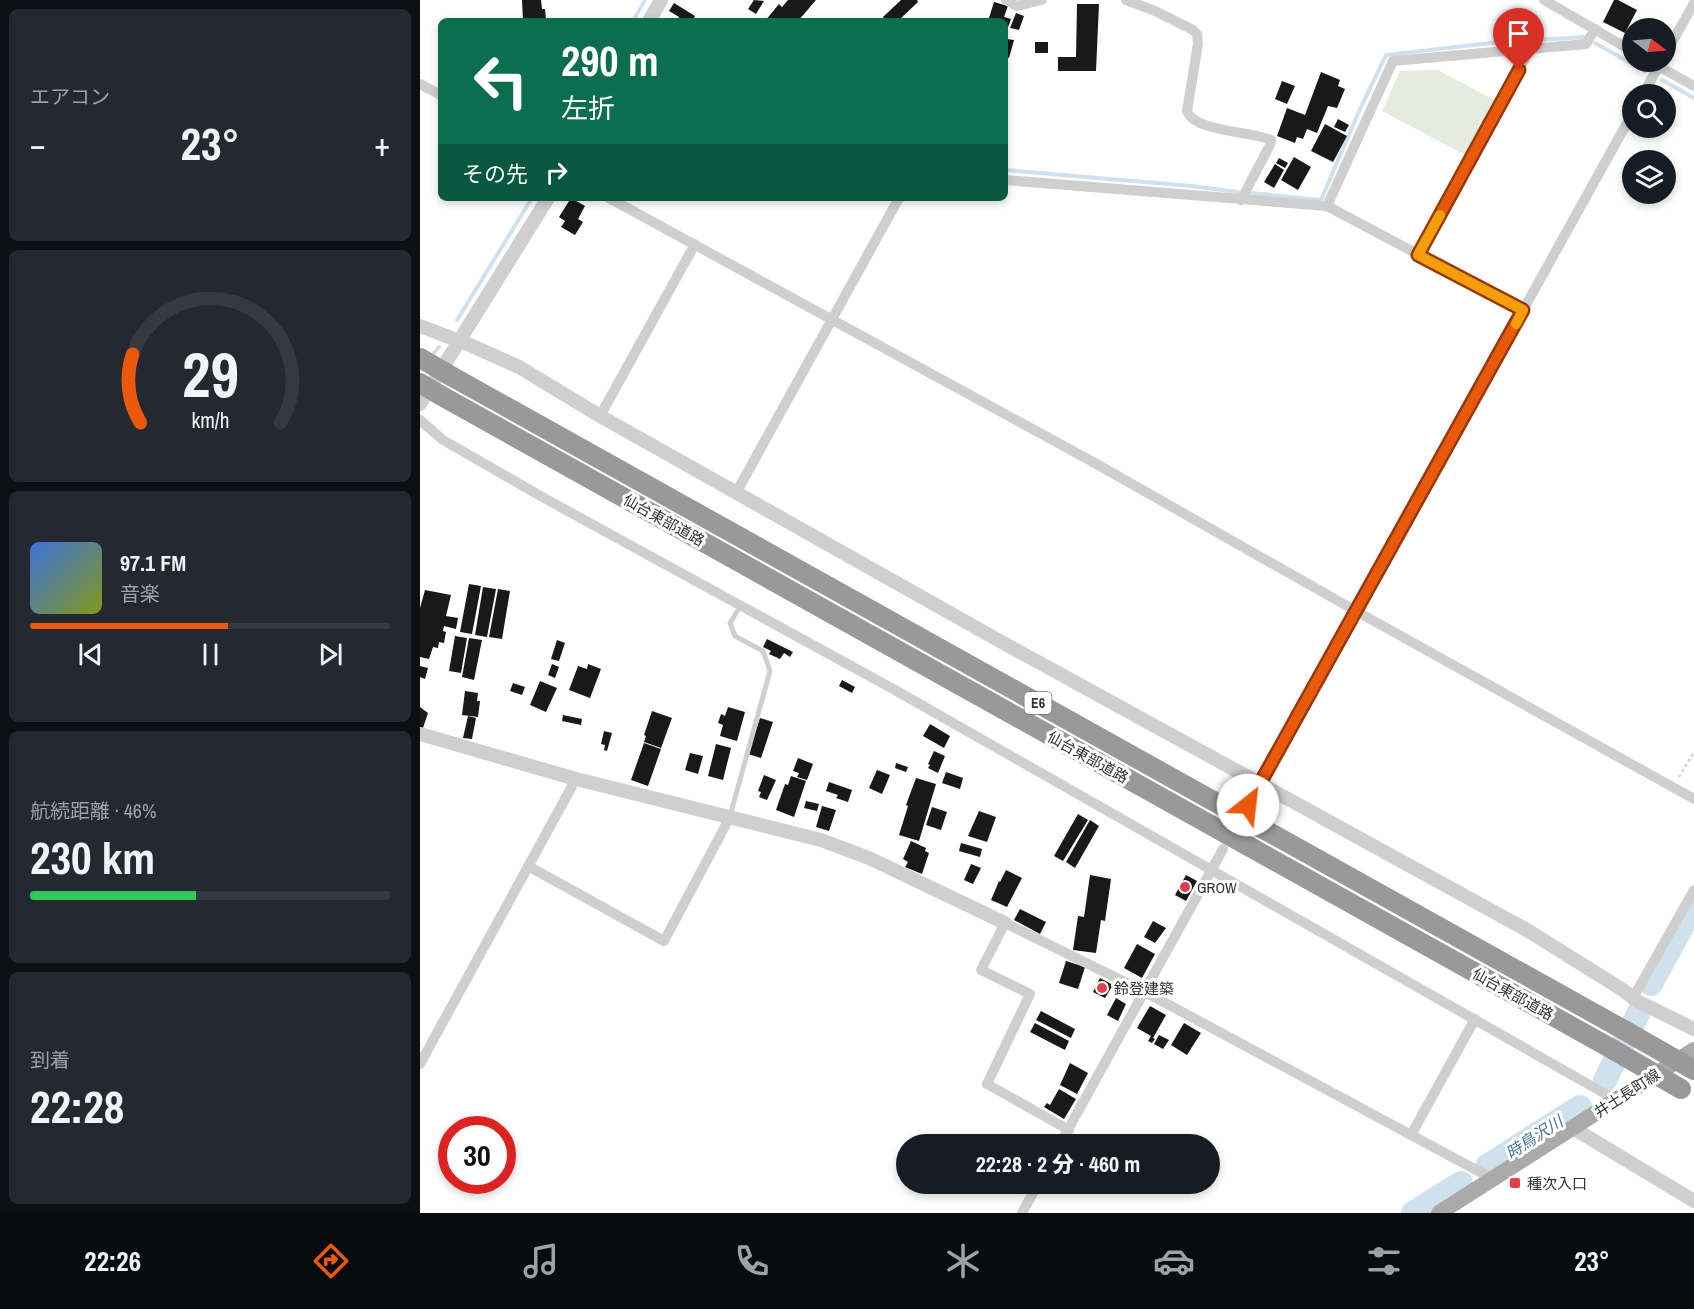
<!DOCTYPE html>
<html lang="ja">
<meta charset="utf-8">
<style>
body{margin:0;font-family:"Archivo Narrow","Noto Sans JP",sans-serif;background:#242831;color:#f1f3f6;height:100vh;display:flex;flex-direction:column;font-size:22px;white-space:nowrap}
*{box-sizing:border-box;margin:0}
p{font-size:20px;color:#9ea1a6}
.icon{flex:none;width:33px;height:33px;fill:none;stroke:currentColor;stroke-width:2;stroke-linecap:round;stroke-linejoin:round}
.map{position:relative;flex:1;overflow:hidden}
.side{display:flex;flex-direction:column;gap:9px;padding:9px;background:#0d0f14;width:420px}
.side>*{flex:none}
.hud{position:absolute;left:18px;top:18px;width:570px;height:183px;border-radius:9px;box-shadow:0 3px 9px #0003;background:#0b6e4f;color:#fff;overflow:hidden}
.needle{width:39px;rotate:106deg}
.controls{position:absolute;left:1202px;top:18px;display:grid;gap:12px}
.controls a{display:grid;place-items:center;width:54px;height:54px;border-radius:50%;background:#171b24;box-shadow:0 3px 9px #0003;font-size:30px}
.speed{position:absolute;left:18px;top:1116px;display:flex;gap:12px;font-size:30px;font-weight:700;text-align:center}
.speed>*{display:grid;place-content:center;width:78px;height:78px;border-radius:50%;background:#171b24;box-shadow:0 3px 9px #0003;line-height:1}
.speed .limit{border:9px solid #d22;background:#fff;color:#111}
.pin{position:absolute;display:grid;place-items:center;width:51px;height:51px;color:#fff;margin:-62px -26px;border-radius:50% 50% 50% 0;rotate:-45deg;box-shadow:0 0 6px #0007}
.pin .icon{rotate:45deg}
.me{position:absolute;width:66px;margin:-33px;rotate:29deg;stroke-linejoin:round;filter:drop-shadow(0 0 4px #0008)}
.turn{display:flex;align-items:center;gap:21px;height:126px;padding:0 24px;font-size:27px}
.turn .icon{width:78px;height:78px;stroke-width:2.5}
.turn b{display:block;font-size:42px;line-height:51px}
.then{display:flex;align-items:center;height:57px;padding:0 24px;background:#0003;gap:12px;font-size:22px}
.big{font-size:45px;font-weight:800;line-height:1.1}
.side .tile{flex:1;display:flex;flex-direction:column;justify-content:center;gap:9px;min-width:0;padding:0 21px;border-radius:9px;background:#242831}
.side .dial{align-items:center;gap:0}
.dial svg{height:156px;overflow:visible;fill:none;stroke:#363941;stroke-width:7;stroke-linecap:round;text-anchor:middle}
.dial text{fill:#f1f3f6;stroke:none}
.song{display:flex;align-items:center;gap:18px}
.cover{width:72px;height:72px;border-radius:9px;background:linear-gradient(135deg,hsl(220 70% 55%),hsl(70 70% 35%))}
.played{height:6px;border-radius:3px;background:linear-gradient(90deg,#ea580c 55%,#363941 55%)}
.keys{display:flex;justify-content:space-around;direction:ltr}
.heat{display:flex;justify-content:space-between;align-items:center;font-size:33px;direction:ltr}
.charge{height:9px;border-radius:4px;background:linear-gradient(90deg,#34c759 46%,#363941 0)}
.trip{position:absolute;left:476px;top:1134px;width:324px;height:60px;border-radius:30px;background:#171b24;box-shadow:0 3px 9px #0003;font-weight:800;line-height:60px;text-align:center}
.menu{display:flex;height:96px;justify-content:space-around;align-items:center;background:#090b0e;color:#9ea1a6}
.menu .icon{width:42px;height:42px}
.menu .selected{color:#ea580c}
.menu b{font-size:27px;color:#f1f3f6}
main{display:flex;flex:1;min-height:0}
.map>svg:first-child{display:block}
.green{fill:#e5ebde}
.lines{fill:none;stroke-linecap:round;stroke-linejoin:round}
.stream{stroke:#cfe1ec;stroke-width:4}
.river{stroke:#cfe1ec;stroke-width:24}
.building{fill:#191919}
.path{stroke:#ccc;stroke-width:2;stroke-dasharray:3 3;stroke-linecap:butt}
.service{stroke:#cfcfcf;stroke-width:5}
.minor{stroke:#cfcfcf;stroke-width:10}
.tertiary{stroke:#cfcfcf;stroke-width:14}
.primary{stroke:#aaa;stroke-width:16}
.motorway{stroke:#999;stroke-width:20}
.motorway-bridge{stroke:#999;stroke-width:20}
.route-casing{stroke:#983908;stroke-width:15}
.route{stroke:#ea580c;stroke-width:10}
.slow{stroke:#f59e0b;stroke-width:10}
.poi-dot{fill:#de3f4a;stroke:#fff;stroke-width:2}
.labels{text-anchor:middle;dominant-baseline:central;stroke-width:6;stroke-linejoin:round;paint-order:stroke}
.shield{fill:#fff;stroke:#707070;stroke-width:1.5}
.shield-label{font-size:14px;font-weight:bold;fill:#323232}
.street-label{font-size:15px;fill:#323232;stroke:#fff}
.poi-label{font-size:15px;fill:#323232;stroke:#fff;text-anchor:start}
.water-label{font-size:16px;font-style:italic;fill:#427292;stroke:#fff}
</style>
<main>
<section class="side">
<div class="tile"><p>エアコン</p>
<div class="heat"><a>−</a><b class="big">23°</b><a>+</a></div>
</div>
<div class="tile dial"><svg viewBox="0 0 100 80">
<path d="M14 69A42 42 0 1 1 86 69"/>
<path d="M14 69A42 42 0 0 1 10 34" stroke="#ea580c"/>
<text x="50" y="56" font-size="32" font-weight="700">29</text>
<text x="50" y="72" font-size="11">km/h</text>
</svg></div>
<div class="tile">
<div class="song"><i class="cover"></i><div><b>97.1 FM</b><p>音楽</p></div></div>
<div class="played"></div>
<div class="keys"><svg class="icon" aria-label="previous" viewBox="0 0 24 24"><path d="M18 5L8 12l10 7zM5 5v14"/></svg><svg class="icon" aria-label="pause" viewBox="0 0 24 24"><path d="M8 5v14M16 5v14"/></svg><svg class="icon" aria-label="next" viewBox="0 0 24 24"><path d="M6 5l10 7-10 7zM19 5v14"/></svg></div>
</div>
<div class="tile"><p>航続距離 · 46%</p><b class="big">230 km</b><div class="charge"></div></div>
<div class="tile"><p>到着</p><b class="big">22:28</b></div>
</section>
<div class="map">
<svg width="1274" height="1213" viewBox="0 0 1274 1213">
<rect width="100%" height="100%" fill="#fff"/>
<path class="green" d="M1018 70 1076 101 1045 155 962 111 980 71Z"/>
<g class="lines">
<g class="stream">
<path d="M213 21 225 0"/>
<path d="M1175 43 1225 71"/>
<path d="M1242 80 1274 98"/>
<path d="M585 170 771 186 818 192"/>
<path d="M831 193 901 200 940 109 966 55 1071 43 1164 37"/>
<path d="M37 320 112 198"/>
<path d="M14 353 19 347"/>
</g>
<g class="river">
<path d="M1231 984 1274 905"/>
<path d="M1185 1080 1219 1012"/>
<path d="M1067 1166 1160 1107"/>
<path d="M993 1213 1041 1183"/>
</g>
</g>
<g class="building">
<path d="M102 0H121L122 9H125L126 20 103 21Z"/>
<path d="M334 0 344 1 336 14 328 9Z"/>
<path d="M368 0H396L378 21 375 19 373 21H345L359 4 362 7Z"/>
<path d="M481 0H497L498 2 478 21H465L463 17Z"/>
<path d="M1194 0H1198L1217 10 1205 33 1183 22Z"/>
<path d="M574 2 588 6 584 17 591 19 587 30H585V21H568Z"/>
<path d="M254 3 275 16 272 21H257L259 17 249 11Z"/>
<path d="M657 4H679L676 71H638V57H656Z"/>
<path d="M596 13 604 16 599 30 590 28Z"/>
<path d="M1232 22 1249 30 1245 37V28H1229Z"/>
<path d="M587 39 594 40 589 58 585 57Z"/>
<rect x="615" y="42" width="13" height="11"/>
<path d="M901 72 920 80 918 86 925 89 917 108 908 106 897 133 887 129 883 139 877 137 875 143 857 136 867 108 885 115Z"/>
<path d="M862 81 875 86 867 104 855 99Z"/>
<path d="M918 119 929 125 925 132 914 127Z"/>
<path d="M905 124 927 136 913 162 891 151Z"/>
<path d="M874 157 891 167 878 190 861 180Z"/>
<path d="M859 158 868 163 865 168 856 163Z"/>
<path d="M855 164 864 170 854 188 844 182Z"/>
<path d="M151 198 165 206 158 219 163 222 155 235 141 227 145 221 139 217Z"/>
<path d="M49 584 61 586 52 634 40 632Z"/>
<path d="M63 587 76 589 67 637 55 635Z"/>
<path d="M78 589 90 591 82 639 69 637Z"/>
<path d="M5 590 31 595 26 616 38 618 36 629 24 626 23 631 26 632 24 643 19 642 18 648 13 647 9 659 0 657V608Z"/>
<path d="M35 636 47 638 41 673 29 671Z"/>
<path d="M49 638 62 640 54 680 42 677Z"/>
<path d="M347 639 373 652 370 657 364 653 360 659 349 654 351 651 343 647Z"/>
<path d="M137 640 145 643 139 661 131 659Z"/>
<path d="M132 664 139 667 135 678 128 675Z"/>
<path d="M168 664 181 669 170 698 149 690 158 666 167 669Z"/>
<path d="M0 666 8 668 5 679 0 677Z"/>
<path d="M422 680 435 687 432 693 419 686Z"/>
<path d="M120 681 137 688 126 712 110 705Z"/>
<path d="M93 683 105 687 102 695 90 691Z"/>
<path d="M45 691 58 693 57 701H60L58 717 42 715Z"/>
<path d="M0 707 8 713 3 728 0 727Z"/>
<path d="M308 707 325 712 317 741 300 736 303 725 298 723 301 714 305 716Z"/>
<path d="M232 711 252 718 241 748 224 742 226 736 224 735Z"/>
<path d="M143 715 162 719 161 725 142 721Z"/>
<path d="M48 716 56 718 52 739 43 738Z"/>
<path d="M340 718 353 722 341 758 328 754Z"/>
<path d="M510 724 530 736 524 748 503 736Z"/>
<path d="M184 731 192 733 187 751 184 750 185 745 181 744Z"/>
<path d="M224 743 241 749 228 786 211 780Z"/>
<path d="M296 744 311 748 303 780 288 776Z"/>
<path d="M514 751 525 756 518 773 508 768 510 765 508 764Z"/>
<path d="M270 753 283 756 278 774 265 770Z"/>
<path d="M378 758 393 764 387 780 377 777 379 773 373 771Z"/>
<path d="M476 763 488 767 486 772 475 768Z"/>
<path d="M457 770 470 775 462 794 449 788Z"/>
<path d="M526 772 543 778 540 789 522 783Z"/>
<path d="M344 775 356 780 347 800 339 797 341 792 338 791Z"/>
<path d="M371 776 386 781 374 817 356 810 365 784 368 785Z"/>
<path d="M496 778 516 784 499 841 479 835 488 806 486 805Z"/>
<path d="M409 782 432 790 428 802 416 798 418 795 406 791Z"/>
<path d="M386 801 399 804 397 811 384 808Z"/>
<path d="M402 806 416 810 409 831 396 827Z"/>
<path d="M512 807 527 812 521 830 506 825Z"/>
<path d="M559 811 576 817 567 842 548 836Z"/>
<path d="M658 814 668 820 643 861 634 856Z"/>
<path d="M670 820 679 826 655 868 646 862Z"/>
<path d="M491 841 506 848 505 851 509 853 502 874 485 867 488 862 483 859Z"/>
<path d="M541 843 562 849 560 857 539 851Z"/>
<path d="M551 864 561 868 553 884 544 880Z"/>
<path d="M586 870 602 878 587 907 571 900 579 881 580 882Z"/>
<path d="M670 875 691 879 685 921 681 920 676 953 653 950 658 916 664 917Z"/>
<path d="M766 875 777 881 766 901 755 895Z"/>
<path d="M600 909 626 922 620 934 594 920Z"/>
<path d="M733 921 746 928 735 943 724 937Z"/>
<path d="M717 944 735 954 722 978 704 968Z"/>
<path d="M646 961 665 967 658 989 639 983Z"/>
<path d="M680 978 693 985 685 998 673 992Z"/>
<path d="M696 998 706 1004 698 1021 687 1015Z"/>
<path d="M730 1006 746 1015 733 1038 735 1039 732 1043 728 1041 731 1036 717 1028Z"/>
<path d="M621 1011 655 1029 651 1038 616 1020Z"/>
<path d="M615 1023 649 1041 645 1050 610 1032Z"/>
<path d="M764 1023 781 1033 767 1055 751 1045Z"/>
<path d="M739 1035 749 1040 743 1049 734 1044Z"/>
<path d="M650 1063 668 1073 657 1094 640 1085Z"/>
<path d="M639 1089 656 1099 644 1119 624 1107 627 1103 630 1105Z"/>
</g>
<g class="lines">
<path class="path" d="M1259 777 1274 752"/>
<path class="service" d="M310 816 350 671 343 651 315 636 310 623 321 605"/>
<g class="minor">
<path d="M586 0 597 6 622 0"/>
<path d="M706 0 735 11 773 30 777 34 778 44 767 111C775 132 831 131 851 140L850 145 821 200"/>
<path d="M1124 0 1212 51"/>
<path d="M1245 55 1274 3"/>
<path d="M1231 62 1274 86"/>
<path d="M0 84 21 95"/>
<path d="M1223 94 1241 62"/>
<path d="M585 180 907 206 1103 310"/>
<path d="M189 198 673 462 936 611 1212 114"/>
<path d="M907 206 973 61 1166 44 1175 29"/>
<path d="M998 255 1110 49"/>
<path d="M180 416 275 244"/>
<path d="M0 420 23 440 124 498 475 690 1196 1100"/>
<path d="M316 493 479 198"/>
<path d="M828 805 936 611 1274 799"/>
<path d="M108 866 244 941 310 817"/>
<path d="M1213 998 1274 890"/>
<path d="M0 1064 156 779"/>
<path d="M649 1130 567 1084 610 994 561 970 585 923 725 992 1073 1179"/>
<path d="M991 1135 1055 1019"/>
<path d="M640 1144 803 849"/>
<path d="M602 1213 618 1184"/>
</g>
<g class="tertiary">
<path d="M229 21 241 0"/>
<path d="M0 326 50 345 99 367 180 416 578 640 1107 930 1203 990 1217 1001 1274 1029"/>
<path d="M0 404 128 198"/>
<path d="M0 734 156 779 401 840 449 858 585 923"/>
<path d="M1153 1128 1274 1201"/>
</g>
<path class="primary" d="M1019 1213 1274 1050"/>
<g class="motorway">
<path d="M31 376 1204 1030"/>
<path d="M20 395 1192 1049"/>
</g>
<g class="motorway-bridge">
<path d="M0 358 31 376"/>
<path d="M0 383 20 395"/>
<path d="M1204 1030 1274 1070"/>
<path d="M1192 1049 1261 1089"/>
</g>
</g>
<g class="lines">
<g class="route-casing">
<path id="route" d="M828 805 1103 310 998 255 1099 70"/>
</g>
<use href="#route" class="route"/>
<path class="slow" d="M1020 215 998 255 1103 310 1096 324"/>
</g>
<g class="poi-dot">
<circle cx="765" cy="887" r="6"/>
<circle cx="682" cy="988" r="6"/>
<rect x="1089" y="1177" width="12" height="12" rx="3"/>
</g>
<g class="labels">
<rect class="shield" x="604.5" y="692" width="27" height="22" rx="4.5"/>
<g class="shield-label">
<text x="618" y="703">E6</text>
</g>
<g class="street-label">
<text transform="translate(244 520) rotate(29)">仙台東部道路</text>
<text transform="translate(668 757) rotate(29)">仙台東部道路</text>
<text transform="translate(1093 994) rotate(29)">仙台東部道路</text>
<text transform="translate(1207 1093) rotate(-33)">井土長町線</text>
</g>
<g class="poi-label">
<text x="777" y="887">GROW</text>
<text x="694" y="988">鈴登建築</text>
<text x="1107" y="1183">種次入口</text>
</g>
<g class="water-label">
<text transform="translate(1114 1137) rotate(-33)">時鳥沢川</text>
</g>
</g>
</svg>
<div class="controls">
<a><svg class="needle" viewBox="-14 -14 28 28"><path d="M0-13l5 13h-10z" fill="#e53935"/><path d="M0 13l5-13h-10z" fill="#9ea1a6"/></svg></a>
<a><svg class="icon" aria-label="search" viewBox="0 0 24 24"><circle cx="10" cy="10" r="6"/><path d="M15 15l6 6"/></svg></a>
<a><svg class="icon" aria-label="layers" viewBox="0 0 24 24"><path d="M12 4l9 5-9 5-9-5zM3 14l9 5 9-5"/></svg></a>
</div>
<div class="speed"><div class="limit">30</div></div>
<div class="pin" style="left:1099px;top:70px;background:#d93025"><svg class="icon" aria-label="arrive" viewBox="0 0 24 24"><path d="M6 21V4h12l-3 4 3 4H6"/></svg></div>
<svg class="me" style="left:828px;top:805px" viewBox="-20 -20 40 40"><circle r="19" fill="#fff"/><path d="M0-13L10 11 0 6-10 11z" fill="#ea580c"/></svg>
<div class="trip">22:28 · 2 分 · 460 m</div>
<div class="hud">
<div class="turn"><svg class="icon" aria-label="left" viewBox="0 0 24 24"><path d="M17 20v-9H6M10 6l-5 5 5 5"/></svg><div><b>290 m</b>左折</div></div>
<div class="then">その先<svg class="icon" aria-label="right" viewBox="0 0 24 24"><path d="M7 20v-9h11M14 6l5 5-5 5"/></svg></div>
</div>
</div>
</main>
<nav class="menu">
<b>22:26</b>
<svg class="icon selected" aria-label="directions" viewBox="0 0 24 24"><path d="M12 3l9 9-9 9-9-9zM9 14v-3h6M13 9l2 2-2 2"/></svg>
<svg class="icon" aria-label="music" viewBox="0 0 24 24"><path d="M9 18V5l10-2v13"/><circle cx="6" cy="18" r="3"/><circle cx="16" cy="16" r="3"/></svg>
<svg class="icon" aria-label="phone" viewBox="0 0 24 24"><path d="M5 4h4l2 5-3 2q2 4 5 5l2-3 5 2v4C11 20 4 13 5 4z"/></svg>
<svg class="icon" aria-label="climate" viewBox="0 0 24 24"><path d="M12 3v18M4 7l16 10M4 17L20 7"/></svg>
<svg class="icon" aria-label="car" viewBox="0 0 24 24"><path d="M5 17H2v-5l4-1 3-4h7l3 4 3 1v5h-3M9 17h6M6 11h13"/><circle cx="7" cy="17" r="2"/><circle cx="17" cy="17" r="2"/></svg>
<svg class="icon" aria-label="filters" viewBox="0 0 24 24"><path d="M4 7h16M4 17h16"/><circle cx="9" cy="7" r="2"/><circle cx="15" cy="17" r="2"/></svg>
<b>23°</b>
</nav>
